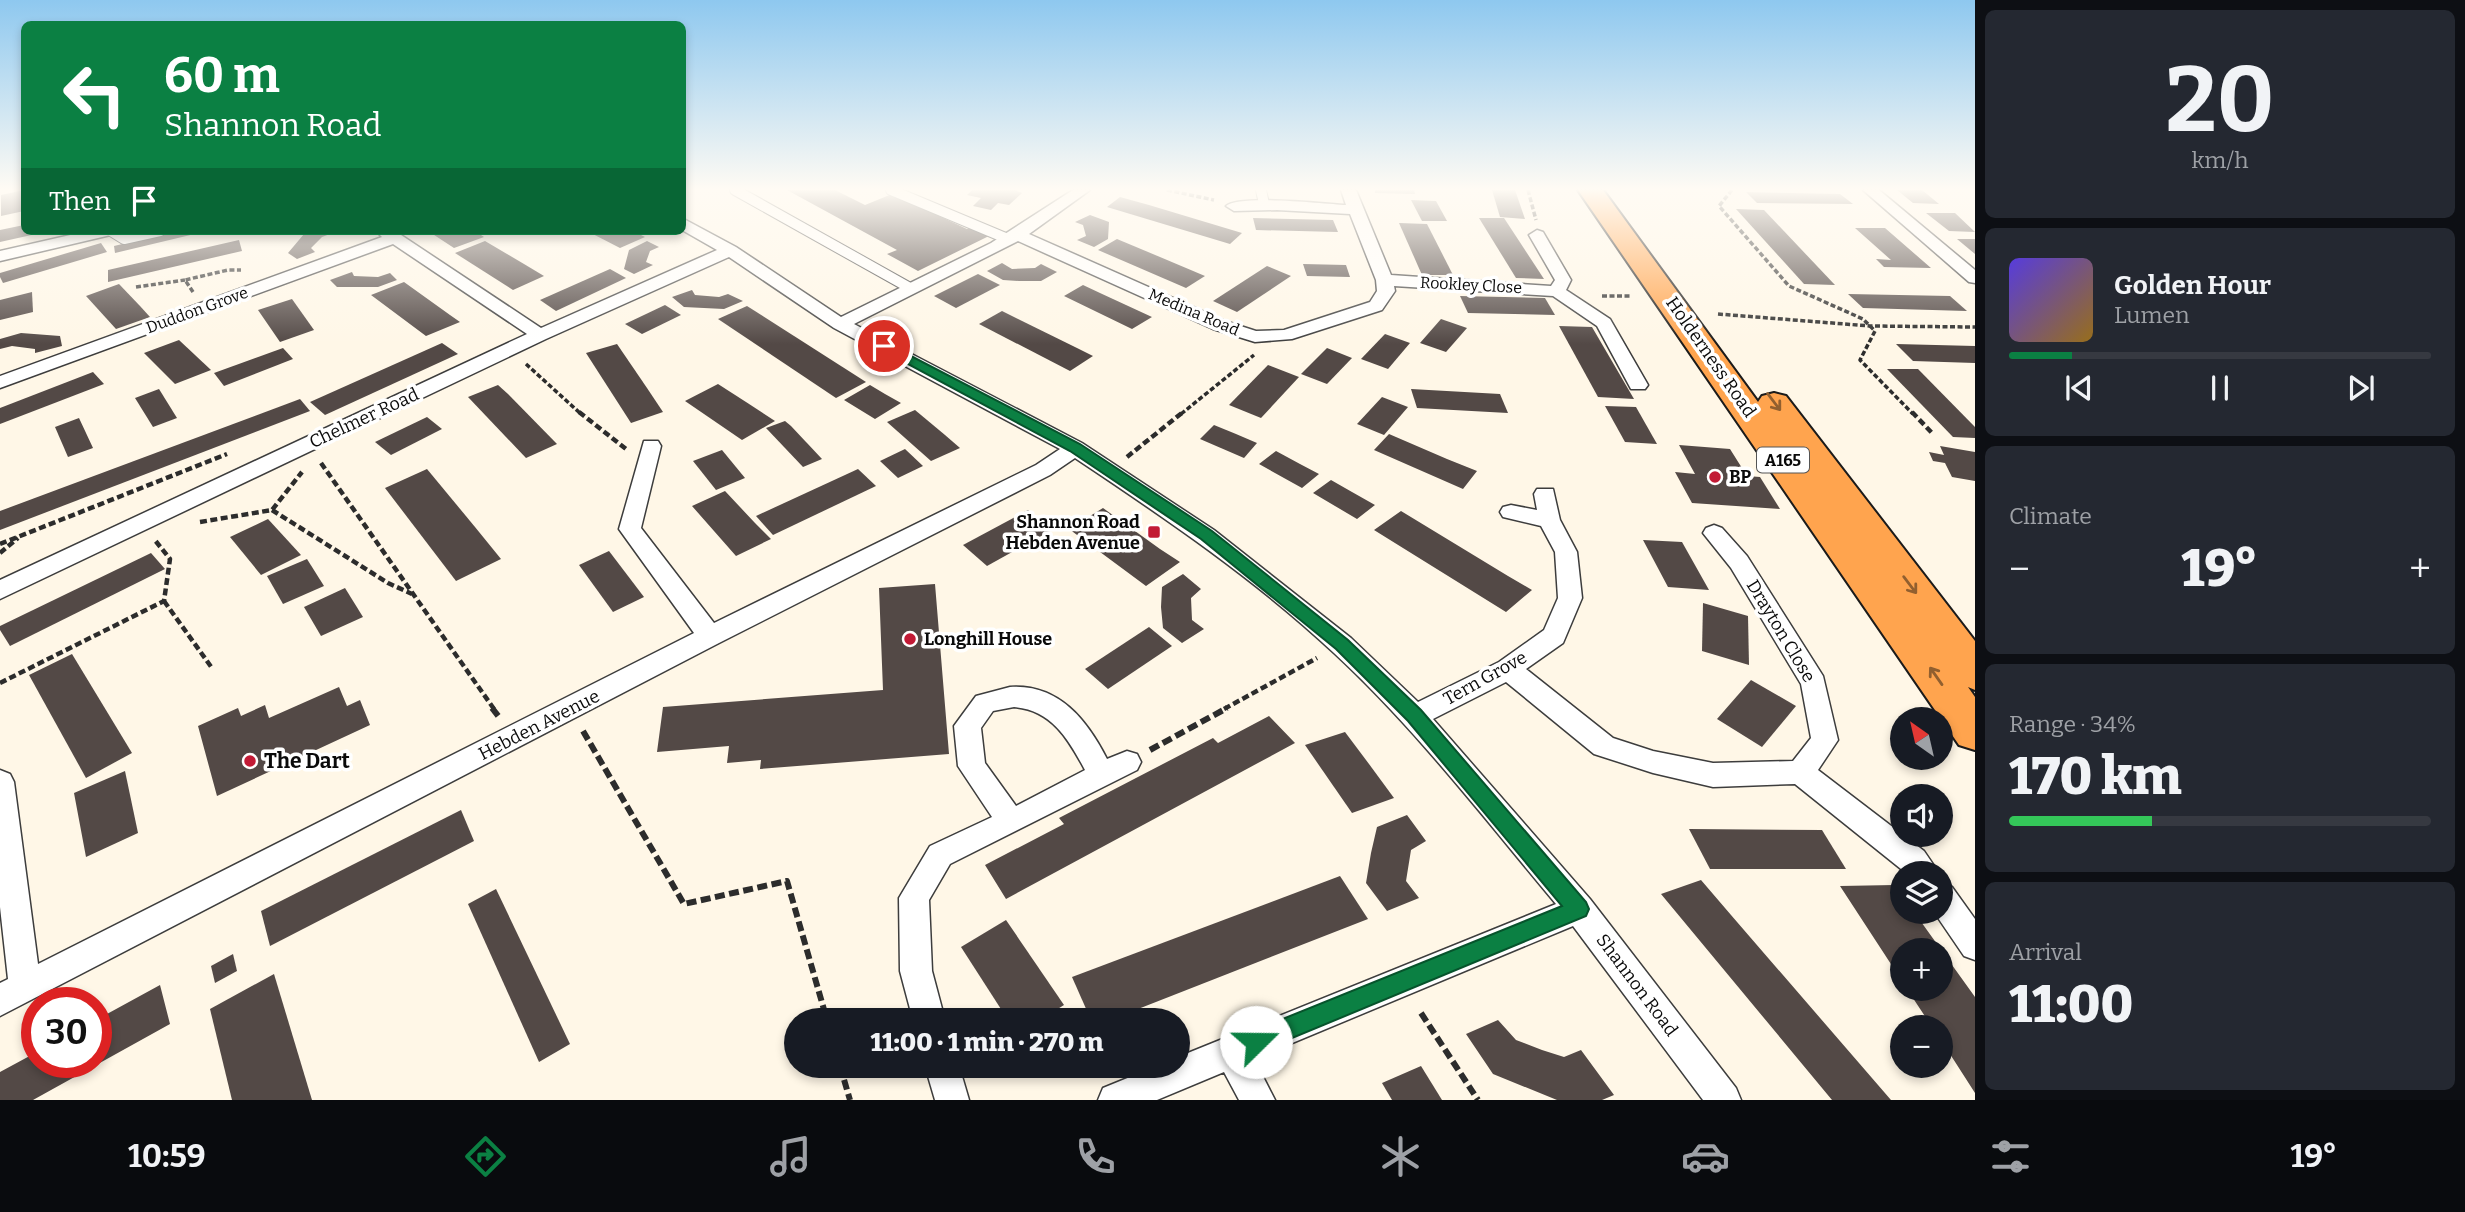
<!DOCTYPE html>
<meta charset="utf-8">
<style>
body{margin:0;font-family:Bitter,serif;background:#242831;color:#f1f3f6;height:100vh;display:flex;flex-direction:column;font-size:26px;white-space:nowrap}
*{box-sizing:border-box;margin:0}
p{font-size:23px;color:#9ea1a6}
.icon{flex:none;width:38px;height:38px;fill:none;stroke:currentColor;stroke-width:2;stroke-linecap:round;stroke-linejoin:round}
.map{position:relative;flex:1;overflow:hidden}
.panel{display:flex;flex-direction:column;gap:10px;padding:10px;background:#0d0f14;width:490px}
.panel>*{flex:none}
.guide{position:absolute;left:21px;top:21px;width:665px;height:214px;border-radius:10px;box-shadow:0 4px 10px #0003;background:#0b8043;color:#fff;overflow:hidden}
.needle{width:46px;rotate:326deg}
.tools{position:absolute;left:1890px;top:707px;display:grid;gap:14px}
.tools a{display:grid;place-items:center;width:63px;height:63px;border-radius:50%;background:#171b24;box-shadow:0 4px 10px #0003;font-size:35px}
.speed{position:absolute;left:21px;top:987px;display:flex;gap:14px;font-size:35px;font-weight:700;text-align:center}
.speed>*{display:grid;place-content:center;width:91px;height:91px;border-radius:50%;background:#171b24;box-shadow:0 4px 10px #0003;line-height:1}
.speed .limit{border:10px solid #d22;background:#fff;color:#111}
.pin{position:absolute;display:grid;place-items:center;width:60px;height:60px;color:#fff;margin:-30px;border:4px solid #fff;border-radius:50%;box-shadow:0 2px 7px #0007}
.me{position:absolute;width:77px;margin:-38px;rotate:68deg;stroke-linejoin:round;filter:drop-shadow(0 0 5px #0008)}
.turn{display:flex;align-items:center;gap:24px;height:147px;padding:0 28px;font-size:32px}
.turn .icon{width:91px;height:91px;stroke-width:2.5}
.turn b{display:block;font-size:49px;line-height:60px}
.then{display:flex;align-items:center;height:66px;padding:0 28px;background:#0003;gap:14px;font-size:26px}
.big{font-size:52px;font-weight:800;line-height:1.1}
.panel .widget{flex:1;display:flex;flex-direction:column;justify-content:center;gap:10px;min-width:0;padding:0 24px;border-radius:10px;background:#242831}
.panel .dial{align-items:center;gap:0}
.dial b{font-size:91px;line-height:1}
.song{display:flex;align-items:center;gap:21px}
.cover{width:84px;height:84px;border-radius:10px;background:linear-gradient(135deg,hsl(250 70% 55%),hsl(40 70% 35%))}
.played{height:7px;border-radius:4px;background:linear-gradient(90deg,#0b8043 15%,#363941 15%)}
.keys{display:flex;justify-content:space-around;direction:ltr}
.heat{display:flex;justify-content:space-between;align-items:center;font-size:38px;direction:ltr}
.charge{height:10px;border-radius:5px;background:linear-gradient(90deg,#34c759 34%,#363941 0)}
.trip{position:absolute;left:784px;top:1008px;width:406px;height:70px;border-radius:35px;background:#171b24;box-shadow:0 4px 10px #0003;font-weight:800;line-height:70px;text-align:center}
.tabs{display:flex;height:112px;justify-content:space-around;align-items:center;background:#090b0e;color:#9ea1a6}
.tabs .icon{width:49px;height:49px}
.tabs .current{color:#0b8043}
.tabs b{font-size:32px;color:#f1f3f6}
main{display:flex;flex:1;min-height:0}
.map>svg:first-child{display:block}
.building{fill:#534946}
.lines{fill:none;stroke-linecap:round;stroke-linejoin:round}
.service-casing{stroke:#3d3d3d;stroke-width:12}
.minor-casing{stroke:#3d3d3d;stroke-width:3}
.trunk-casing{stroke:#1b1b1b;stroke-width:4}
.path-far2{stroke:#2c2c2c;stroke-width:3.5;stroke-dasharray:5 2.5;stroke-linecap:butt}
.path-far1{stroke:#2c2c2c;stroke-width:4.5;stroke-dasharray:7 3.5;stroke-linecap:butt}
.path{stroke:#2c2c2c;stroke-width:6;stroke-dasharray:10 4.5;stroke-linecap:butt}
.service{stroke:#fff;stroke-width:10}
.minor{fill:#fff;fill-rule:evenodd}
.trunk{fill:#ffa44e;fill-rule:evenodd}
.oneway{stroke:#915f2f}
.route{fill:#0b8043;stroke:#07532c;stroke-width:2}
.poi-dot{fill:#c21a35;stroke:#fff;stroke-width:2.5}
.labels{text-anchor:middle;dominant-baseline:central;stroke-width:7;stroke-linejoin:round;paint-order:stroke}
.far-street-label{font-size:16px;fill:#0a0a0a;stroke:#fff}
.shield{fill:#fff;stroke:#545454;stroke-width:2}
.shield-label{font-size:16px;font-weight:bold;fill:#0a0a0a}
.street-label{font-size:18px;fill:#0a0a0a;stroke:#fff}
.poi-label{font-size:18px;font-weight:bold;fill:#0a0a0a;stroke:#fff;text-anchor:start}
.near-poi-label{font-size:21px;font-weight:bold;fill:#0a0a0a;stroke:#fff;text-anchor:start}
</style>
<main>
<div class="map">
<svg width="1975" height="1100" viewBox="0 0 1975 1100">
<rect width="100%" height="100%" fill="#fff7e7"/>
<g class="building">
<path d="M24 190V211L1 216V195Z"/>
<path d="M787 190H835L865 205 892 194 967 229 974 226 991 235 918 271 887 254 897 250Z"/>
<path d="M972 190H1015L1022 193 1009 205 998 203 991 210 973 206 981 198 967 195Z"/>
<path d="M1375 190H1414L1415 194 1375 193Z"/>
<path d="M1492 190H1515L1525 219 1500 217Z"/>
<path d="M1897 190H1922L1939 204 1913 203Z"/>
<path d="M1746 192 1840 194 1853 204 1757 203Z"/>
<path d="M1120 197 1149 205 1242 233 1230 244 1107 207Z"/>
<path d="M1411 200 1436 201 1447 221H1422Z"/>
<path d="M1736 209 1764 210 1835 285 1804 284Z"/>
<path d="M1926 213H1955L1975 232 1949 231Z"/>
<path d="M1090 215 1109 222 1108 239 1094 247 1077 240 1086 236 1083 225 1075 222Z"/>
<path d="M1253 218 1333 220 1338 232 1256 230Z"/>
<path d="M1479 218H1504L1544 279 1516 278Z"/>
<path d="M1399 223 1427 224 1453 275H1422Z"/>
<path d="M24 225V231L45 232 0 242V230Z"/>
<path d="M1855 228H1885L1931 268 1884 267 1876 259 1891 260Z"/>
<path d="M177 231 203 232 115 253 114 246Z"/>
<path d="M312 231H326L330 234 322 237 311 248 315 252 297 259 288 253 304 234Z"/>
<path d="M428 231H475L484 237 454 248Z"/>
<path d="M587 231H633L645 237 620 248Z"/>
<path d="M1117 239 1160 257 1205 276 1186 288 1098 250Z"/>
<path d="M1957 239H1975V254Z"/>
<path d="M239 240 242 251 108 282V270Z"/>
<path d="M485 241 524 264 544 276 513 290 455 253Z"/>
<path d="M647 241 659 247 650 251 646 262 653 265 634 274 624 269 629 250Z"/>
<path d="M101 243 107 252 3 283 0 277V273Z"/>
<path d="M1002 263 1012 269 1035 268 1041 264 1057 272 1041 281H1019L1003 280 987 271Z"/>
<path d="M1303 264 1346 265 1350 277 1307 276Z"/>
<path d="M1267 266 1291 276 1237 312 1213 301Z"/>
<path d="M610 269 626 278 556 311 540 300Z"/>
<path d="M352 272 354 276 378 277 390 273 397 280 378 287H337L330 280Z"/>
<path d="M978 274 1000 285 956 308 934 296Z"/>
<path d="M404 282 450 315 460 322 426 336 371 295Z"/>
<path d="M119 284 140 306 150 317 116 329 86 296Z"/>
<path d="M1083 285 1100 293 1152 317 1132 329 1064 296Z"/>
<path d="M692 290 695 295 719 297 728 294 743 301 724 309 684 307 672 297Z"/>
<path d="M32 292 33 312 0 320V300Z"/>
<path d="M1848 294 1950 296 1967 311 1863 308Z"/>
<path d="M1460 296 1545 298 1555 315 1468 313Z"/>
<path d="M292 299 314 330 280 342 258 310Z"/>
<path d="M665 305 681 315 642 334 625 324Z"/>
<path d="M747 306 769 320 866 382 836 398 718 319Z"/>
<path d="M1002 311 1077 348 1093 356 1070 371 979 324Z"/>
<path d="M1441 319 1467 328 1446 352 1420 343Z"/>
<path d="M1559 326 1592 327 1634 399 1598 397Z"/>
<path d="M21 333 60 336 62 346 35 353V349L12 346 0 349V339Z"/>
<path d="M1385 334 1410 343 1388 369 1361 359Z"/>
<path d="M179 340 211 370 175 384 144 353Z"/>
<path d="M442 343 458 354 325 415 310 402Z"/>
<path d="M617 344 647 388 663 412 631 423 586 353Z"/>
<path d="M1896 344 1975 346V363L1913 361Z"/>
<path d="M283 348 293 359 224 386 214 373Z"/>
<path d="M1327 348 1352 358 1327 384 1301 374Z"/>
<path d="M1268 365 1299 377 1261 418 1229 405Z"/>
<path d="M1887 369H1918L1975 427V438L1953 437Z"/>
<path d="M93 372 104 384 0 424V408Z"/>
<path d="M718 384 746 402 775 421 742 440 685 401Z"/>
<path d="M498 385 508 394 557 444 526 458 468 397Z"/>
<path d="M870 385 885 394 901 403 875 419 844 400Z"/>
<path d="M159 389 177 418 153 427 135 398Z"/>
<path d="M1411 389 1500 394 1508 413 1417 408Z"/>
<path d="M1382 397 1408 407 1384 435 1357 424Z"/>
<path d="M300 399 310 411 0 530V511Z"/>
<path d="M1605 406 1636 407 1657 444 1625 442Z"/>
<path d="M915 410 945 435 960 448 931 461 887 422Z"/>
<path d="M427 417 442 429 391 455 375 442Z"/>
<path d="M79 418 93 448 68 457 55 427Z"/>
<path d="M785 421 791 426 822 459 803 467 766 428Z"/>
<path d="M1214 425 1236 434 1257 443 1244 458 1200 439Z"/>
<path d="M1389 434 1447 459 1477 471 1463 489 1374 450Z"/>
<path d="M1679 445 1730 449 1747 476 1760 477 1780 509 1692 503 1675 472 1695 474Z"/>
<path d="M1940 446 1975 452V481L1952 477 1945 463 1933 461 1929 452 1944 455Z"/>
<path d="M905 449 923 466 898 478 880 461Z"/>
<path d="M722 450 745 478 716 490 693 461Z"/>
<path d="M1276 451 1300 464 1319 474 1302 488 1259 464Z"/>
<path d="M427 469 475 527 501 559 456 581 385 488Z"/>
<path d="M858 469 876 486 773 535 756 516Z"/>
<path d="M1331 480 1352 492 1375 505 1357 519 1313 493Z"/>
<path d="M725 491 755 523 771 539 736 556 692 506Z"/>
<path d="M1103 508 1160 549 1180 562 1146 586 1069 529Z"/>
<path d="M1028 510 1052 530 987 566 963 545Z"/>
<path d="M1401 511 1508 576 1532 590 1506 612 1374 530Z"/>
<path d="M268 519 301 555 261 575 230 537Z"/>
<path d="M1643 540 1682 542 1709 590 1668 587Z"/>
<path d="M609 551 644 597 613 612 579 565Z"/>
<path d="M151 553 165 569 10 646 0 630V626Z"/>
<path d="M307 559 324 586 283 604 267 576Z"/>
<path d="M1183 574 1201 589 1191 598 1192 620 1204 629 1182 643 1163 628 1161 607 1162 587Z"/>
<path d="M935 584 949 754 760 769 761 760 727 763 729 746 657 752 663 707 883 690 879 588Z"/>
<path d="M345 588 363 617 321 636 304 607Z"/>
<path d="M1703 603 1748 616 1749 665 1702 651Z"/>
<path d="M1149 627 1172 646 1108 689 1085 669Z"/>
<path d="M72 654 132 753 86 778 29 675Z"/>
<path d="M1751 680 1796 706 1762 747 1717 719Z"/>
<path d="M339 687 347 706 360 700 370 725 217 796 198 726 238 708 241 716 265 705 269 718Z"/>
<path d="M1269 716 1295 743 1006 899 985 865 1064 824 1059 818 1213 738 1218 743Z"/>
<path d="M1345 732 1369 764 1394 798 1352 813 1305 745Z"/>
<path d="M125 771 138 833 86 857 74 793Z"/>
<path d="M461 810 474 841 270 946 261 911Z"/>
<path d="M1407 815 1426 841 1411 850 1406 881 1419 898 1387 911 1366 883 1371 853 1377 827Z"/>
<path d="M1689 829 1822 830 1846 869H1710Z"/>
<path d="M1340 876 1368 919 1110 1020H1091L1072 977Z"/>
<path d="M1701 880 1731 915 1891 1100H1832L1661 894Z"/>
<path d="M1894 885 1902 896V912H1914L1975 997V1093L1941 1040V1027H1932L1907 989H1941V950H1902V981L1840 886Z"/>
<path d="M496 889 570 1044 539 1062 468 904Z"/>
<path d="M1006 920 1064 1005 1040 1020H1008L961 947Z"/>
<path d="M233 954 237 971 215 983 211 966Z"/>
<path d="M274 974 312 1100H232L210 1009Z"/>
<path d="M160 985 170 1024 33 1100H0V1072L37 1052V1062H96V1020Z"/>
<path d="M1498 1020 1516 1040 1542 1050 1564 1057 1581 1050 1614 1095 1602 1100H1557L1493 1074 1466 1034Z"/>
<path d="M1421 1066 1442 1100H1392L1382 1083Z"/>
</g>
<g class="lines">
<g class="service-casing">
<g id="service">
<path d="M735 190 910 288"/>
<path d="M891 190 1008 239"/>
<path d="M1261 190 1264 204"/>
<path d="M111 231 124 239 160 231"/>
</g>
</g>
<g class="minor-casing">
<g id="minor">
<path d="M1073 190H1090L1029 234 1225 321 1256 331 1284 330 1370 302 1377 291 1376 280 1350 214 1277 210 1234 211 1226 206C1239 194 1325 204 1346 205L1341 190H1356L1391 275 1551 286 1555 280 1529 235 1537 230 1543 232 1571 280 1566 290 1610 319 1648 385 1645 389H1631L1597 326 1553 296 1394 286 1395 291 1382 310 1292 339 1255 342 1213 329 1018 241 854 324 1082 443 1214 530 1351 638 1418 702 1499 662 1544 630 1558 598 1555 552 1541 526 1503 517 1500 512 1503 507 1511 505 1537 510 1534 494 1537 489H1553L1560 520 1577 552 1582 598 1563 643 1526 669 1613 738 1653 751 1713 763 1793 761 1811 738 1801 684 1731 568 1703 533 1706 528 1714 525 1722 528 1747 556 1823 676 1838 740 1818 770 1924 851 1939 873H1906L1795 784 1713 787 1653 773 1594 754 1506 682 1433 719 1590 899 1736 1088 1741 1100H1703L1573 926 1254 1059 1275 1100H1239L1224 1072 1157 1100H1098L1103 1088 1157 1066H1178V1057L1556 904C1484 818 1416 729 1334 653 1255 579 1165 518 1075 458L1050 475 719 643 0 1016V983L8 979 0 907V770L10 774 14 782 38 964 694 633 619 529 644 441H658L661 446 641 528 714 623 1036 465 1060 449 834 328 729 257 546 339 0 599V580L527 334 393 244 0 388V376L382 237 376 231H395L541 328 717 250 682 230V218L736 247 841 317 991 243Z"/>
<path d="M1863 190H1879L1975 270V283L1969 282Z"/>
<path d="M88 231H117L115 234 0 261V251Z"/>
<path d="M1010 687C1059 684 1087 720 1107 759L1127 751 1137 754 1141 762 1137 770 950 864 929 900 932 971 945 1020H913L900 971 899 898 930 846 992 817 958 766 954 726 976 696ZM1014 707C1052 710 1069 740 1085 770L1016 806 985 763 981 728 993 711Z"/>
<path d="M1941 883 1952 887 1975 919V960L1964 956 1934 912H1941Z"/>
<path d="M925 1066H959L969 1100H935Z"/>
</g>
</g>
<g class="trunk-casing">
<path id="trunk" d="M1578 190H1603L1758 402 1762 396 1774 393 1786 396 1975 641V690L1968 687 1975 697V750L1959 745Z"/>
</g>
<g class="path-far2">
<path d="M1167 190 1214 200"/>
<path d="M1528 190 1536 220"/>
<path d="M1732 190 1719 206 1789 286 1863 319 1875 331 1860 360 1913 414"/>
<path d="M136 287 185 280"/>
<path d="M193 292 185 280 228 270H241"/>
<path d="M1602 296H1632"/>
<path d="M1718 314 1870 326 1975 327"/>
<path d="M526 364 581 414"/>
<path d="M1181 414 1254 355"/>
</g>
<g class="path-far1">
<path d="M579 412 626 449"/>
<path d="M1912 412 1932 433"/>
<path d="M1127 457 1183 412"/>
<path d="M321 463 494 709"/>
<path d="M272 510 388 583 412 594"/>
<path d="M200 522 272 510 302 472"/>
<path d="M0 544 227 454"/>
<path d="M0 553 18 538"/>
<path d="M164 601 212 668"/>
<path d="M0 683 164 601 170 559 154 539"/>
<path d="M1224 709 1317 658"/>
</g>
<g class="path">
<path d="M492 708 499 717"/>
<path d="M583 731 684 904 787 881 827 1020"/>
<path d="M1150 750 1227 708"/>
<path d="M1421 1013 1478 1100"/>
<path d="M840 1066 850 1100"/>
</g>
<use href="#service" class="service"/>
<use href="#minor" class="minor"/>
<use href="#trunk" class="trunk"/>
</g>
<defs><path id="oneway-shaft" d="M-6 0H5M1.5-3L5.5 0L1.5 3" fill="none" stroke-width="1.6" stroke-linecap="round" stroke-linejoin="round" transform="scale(1.75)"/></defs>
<g class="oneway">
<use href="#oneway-shaft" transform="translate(1774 402) rotate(53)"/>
<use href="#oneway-shaft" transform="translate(1910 585) rotate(53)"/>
<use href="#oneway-shaft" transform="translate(1936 676) rotate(-125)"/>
</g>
<linearGradient id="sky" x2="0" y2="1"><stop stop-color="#8ec8ef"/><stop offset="0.55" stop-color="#fffbf4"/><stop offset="1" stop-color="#fffbf4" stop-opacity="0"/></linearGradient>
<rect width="1975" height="344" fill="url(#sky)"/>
<path class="route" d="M884 342 1080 444 1212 531 1348 640 1421 710 1586 902 1589 909 1586 916 1256 1053 1248 1050 1244 1042 1248 1033 1562 906 1408 721 1336 649 1201 539 1070 451 880 349 878 346Z"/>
<g class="poi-dot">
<circle cx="1715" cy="477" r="7"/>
<rect x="1147" y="525" width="14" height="14" rx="3.5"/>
<circle cx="910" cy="639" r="7"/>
<circle cx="250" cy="761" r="7"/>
</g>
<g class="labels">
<g class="far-street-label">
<text transform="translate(1471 285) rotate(3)">Rookley Close</text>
<text transform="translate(197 310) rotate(-20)">Duddon Grove</text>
<text transform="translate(1194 312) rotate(23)">Medina Road</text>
</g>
<rect class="shield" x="1757" y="447.5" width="52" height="25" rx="5"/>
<g class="shield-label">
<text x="1783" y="460">A165</text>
</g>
<g class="street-label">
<text transform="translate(1711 357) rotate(55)">Holderness Road</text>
<text transform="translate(364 418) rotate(-25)">Chelmer Road</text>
<text transform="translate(1781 631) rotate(59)">Drayton Close</text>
<text transform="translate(1485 678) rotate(-29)">Tern Grove</text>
<text transform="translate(539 725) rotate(-27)">Hebden Avenue</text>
<text transform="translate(1637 985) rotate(53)">Shannon Road</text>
</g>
<g class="poi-label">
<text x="1729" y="477">BP</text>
<text x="1140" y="522" text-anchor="end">Shannon Road<tspan x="1140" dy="21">Hebden Avenue</tspan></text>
<text x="924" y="639">Longhill House</text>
</g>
<g class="near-poi-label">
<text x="264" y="761">The Dart</text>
</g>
</g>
</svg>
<div class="tools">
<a><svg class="needle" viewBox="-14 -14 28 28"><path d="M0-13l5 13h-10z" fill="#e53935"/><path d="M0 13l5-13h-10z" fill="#9ea1a6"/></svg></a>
<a><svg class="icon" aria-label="sound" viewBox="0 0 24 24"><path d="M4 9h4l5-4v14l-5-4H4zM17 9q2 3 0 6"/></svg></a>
<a><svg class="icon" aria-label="layers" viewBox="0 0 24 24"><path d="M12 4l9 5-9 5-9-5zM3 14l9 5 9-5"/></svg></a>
<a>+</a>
<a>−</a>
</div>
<div class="speed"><div class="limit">30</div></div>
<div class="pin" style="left:884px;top:346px;background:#d93025"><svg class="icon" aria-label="arrive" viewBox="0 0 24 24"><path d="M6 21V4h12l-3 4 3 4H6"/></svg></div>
<svg class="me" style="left:1256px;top:1042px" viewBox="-20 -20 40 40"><circle r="19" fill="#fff"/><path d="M0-13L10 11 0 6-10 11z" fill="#0b8043"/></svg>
<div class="trip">11:00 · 1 min · 270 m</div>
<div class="guide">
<div class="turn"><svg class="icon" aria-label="left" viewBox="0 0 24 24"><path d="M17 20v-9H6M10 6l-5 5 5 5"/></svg><div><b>60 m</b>Shannon Road</div></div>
<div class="then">Then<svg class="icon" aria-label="arrive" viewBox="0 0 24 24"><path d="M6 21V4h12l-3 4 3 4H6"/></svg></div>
</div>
</div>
<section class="panel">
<div class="widget dial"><b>20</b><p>km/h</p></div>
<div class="widget">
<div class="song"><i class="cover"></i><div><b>Golden Hour</b><p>Lumen</p></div></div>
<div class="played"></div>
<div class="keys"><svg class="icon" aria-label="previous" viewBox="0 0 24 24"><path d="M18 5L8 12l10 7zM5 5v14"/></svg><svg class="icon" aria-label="pause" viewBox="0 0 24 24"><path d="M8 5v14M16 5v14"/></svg><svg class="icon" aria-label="next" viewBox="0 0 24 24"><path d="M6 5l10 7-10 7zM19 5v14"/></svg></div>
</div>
<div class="widget"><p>Climate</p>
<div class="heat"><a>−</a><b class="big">19°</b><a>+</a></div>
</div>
<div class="widget"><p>Range · 34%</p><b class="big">170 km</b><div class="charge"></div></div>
<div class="widget"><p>Arrival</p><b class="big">11:00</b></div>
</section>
</main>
<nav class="tabs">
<b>10:59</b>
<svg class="icon current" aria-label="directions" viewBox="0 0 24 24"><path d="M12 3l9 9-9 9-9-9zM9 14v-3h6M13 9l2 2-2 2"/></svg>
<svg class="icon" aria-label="music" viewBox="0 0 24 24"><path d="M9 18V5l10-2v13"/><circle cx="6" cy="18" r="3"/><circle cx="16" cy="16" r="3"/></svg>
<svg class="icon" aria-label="phone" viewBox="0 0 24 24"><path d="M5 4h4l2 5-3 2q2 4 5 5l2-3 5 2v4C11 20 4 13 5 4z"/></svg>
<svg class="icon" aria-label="climate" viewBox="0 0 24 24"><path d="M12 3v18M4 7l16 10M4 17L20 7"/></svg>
<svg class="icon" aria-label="car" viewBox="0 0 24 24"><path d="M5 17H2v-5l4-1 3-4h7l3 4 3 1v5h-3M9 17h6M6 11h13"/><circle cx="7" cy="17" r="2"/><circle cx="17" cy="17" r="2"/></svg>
<svg class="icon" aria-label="filters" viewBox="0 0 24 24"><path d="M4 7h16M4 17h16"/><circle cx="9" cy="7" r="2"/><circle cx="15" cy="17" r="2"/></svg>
<b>19°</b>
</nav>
